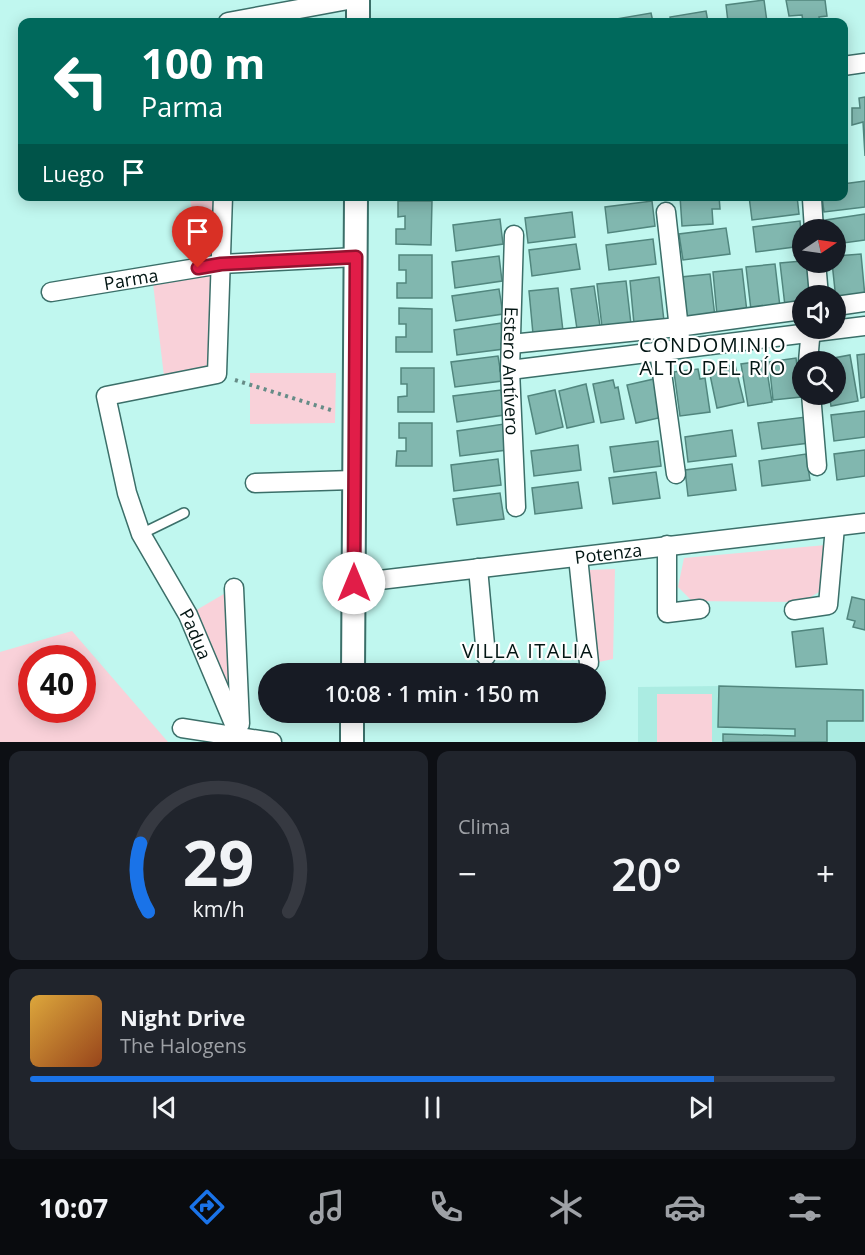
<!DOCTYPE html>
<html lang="es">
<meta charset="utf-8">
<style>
body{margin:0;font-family:"Open Sans",sans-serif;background:#20242c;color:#f1f3f6;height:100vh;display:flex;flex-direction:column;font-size:22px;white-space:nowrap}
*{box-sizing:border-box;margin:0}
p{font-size:20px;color:#9ea1a6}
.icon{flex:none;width:33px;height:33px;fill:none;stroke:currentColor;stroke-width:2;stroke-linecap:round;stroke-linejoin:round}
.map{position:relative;height:742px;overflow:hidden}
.details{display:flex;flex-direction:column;gap:9px;padding:9px;background:#0d0f14;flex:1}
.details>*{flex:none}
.guide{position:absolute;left:18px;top:18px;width:830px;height:183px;border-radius:12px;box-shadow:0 3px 15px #0003;background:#00695c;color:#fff;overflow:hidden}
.needle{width:39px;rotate:77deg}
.fabs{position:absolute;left:792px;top:219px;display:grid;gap:12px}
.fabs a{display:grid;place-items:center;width:54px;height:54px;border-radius:50%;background:#171b24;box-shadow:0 3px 15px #0003;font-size:30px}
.speed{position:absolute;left:18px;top:645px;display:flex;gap:12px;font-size:30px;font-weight:700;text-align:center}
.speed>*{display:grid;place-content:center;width:78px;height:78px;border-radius:50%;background:#171b24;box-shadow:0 3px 15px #0003;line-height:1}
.speed .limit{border:9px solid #d22;background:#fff;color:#111}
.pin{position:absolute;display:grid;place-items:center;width:51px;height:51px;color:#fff;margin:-62px -26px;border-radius:50% 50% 50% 0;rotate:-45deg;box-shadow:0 0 6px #0007}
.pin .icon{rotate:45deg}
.me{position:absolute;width:66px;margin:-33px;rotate:0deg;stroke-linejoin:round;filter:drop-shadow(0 0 4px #0008)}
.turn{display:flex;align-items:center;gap:21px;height:126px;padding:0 24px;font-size:27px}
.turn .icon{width:78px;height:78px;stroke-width:2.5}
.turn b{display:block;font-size:42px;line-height:51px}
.then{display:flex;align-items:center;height:57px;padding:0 24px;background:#0003;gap:12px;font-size:22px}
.big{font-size:45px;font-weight:600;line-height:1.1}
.details .card{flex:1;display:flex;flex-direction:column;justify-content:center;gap:9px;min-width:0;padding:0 21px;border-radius:12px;background:#20242c}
.details .dial{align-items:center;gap:0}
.dial svg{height:156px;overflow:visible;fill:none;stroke:#363941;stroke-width:7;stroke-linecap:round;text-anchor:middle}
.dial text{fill:#f1f3f6;stroke:none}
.song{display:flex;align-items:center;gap:18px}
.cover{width:72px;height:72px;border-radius:9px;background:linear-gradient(135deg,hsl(40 70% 55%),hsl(20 70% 35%))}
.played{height:6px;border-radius:3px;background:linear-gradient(90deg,#1a73e8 85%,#363941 85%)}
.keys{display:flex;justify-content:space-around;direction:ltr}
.heat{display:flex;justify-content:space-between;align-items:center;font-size:33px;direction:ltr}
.details .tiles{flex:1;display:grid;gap:9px;grid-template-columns:1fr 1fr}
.card:last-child{grid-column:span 2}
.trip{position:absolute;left:258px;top:663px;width:348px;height:60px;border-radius:30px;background:#171b24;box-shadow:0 3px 15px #0003;font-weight:600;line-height:60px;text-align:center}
.tabs{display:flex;height:96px;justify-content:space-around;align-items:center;background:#090b0e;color:#9ea1a6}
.tabs .icon{width:42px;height:42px}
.tabs .active{color:#1a73e8}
.tabs b{font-size:27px;color:#f1f3f6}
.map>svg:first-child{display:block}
.built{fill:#abece2}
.green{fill:#f9d1d9;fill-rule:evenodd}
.building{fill:#81b7af;stroke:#51867e;stroke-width:1.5}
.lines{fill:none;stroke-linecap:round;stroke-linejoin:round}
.service-casing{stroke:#3b6f69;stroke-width:12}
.minor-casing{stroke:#3b6f69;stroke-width:21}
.tertiary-casing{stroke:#3b6f69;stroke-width:26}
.path{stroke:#668c87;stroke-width:4;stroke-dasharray:3 4.5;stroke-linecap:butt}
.service{stroke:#fff;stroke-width:9}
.minor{stroke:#fff;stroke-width:18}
.tertiary{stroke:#fff;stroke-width:22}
.route-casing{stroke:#92132f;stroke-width:15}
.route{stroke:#e11d48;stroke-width:10}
.labels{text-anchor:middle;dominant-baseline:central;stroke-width:4.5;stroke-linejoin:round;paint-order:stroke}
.street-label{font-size:18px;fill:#021513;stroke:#fff}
.neighbourhood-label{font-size:20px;letter-spacing:1.5px;fill:#021513;stroke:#fff}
</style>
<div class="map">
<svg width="865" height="742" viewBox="0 0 865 742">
<rect width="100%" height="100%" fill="#c0f7ef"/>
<path class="built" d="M719 686 865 690V742H638V687Z"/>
<g class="green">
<path d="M190 197H223L217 374 165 385 152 275 198 268Z"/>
<path d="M250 373H336L335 423 250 424Z"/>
<path d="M826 545 819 592 802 602 692 601 678 587 684 558Z"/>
<path d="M615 569 613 659 599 662 588 570Z"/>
<path d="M234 588 240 738 188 615Z"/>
<path d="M72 631 168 742H0V652ZM82 658V710H32V658Z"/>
<rect x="657" y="694" width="55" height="48"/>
</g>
<g class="building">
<path d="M764 0 767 22H728L726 5Z"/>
<path d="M786 0H825L827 16 819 17 820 22H803L802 15 789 16Z"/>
<path d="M706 11 708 22H671L670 17Z"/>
<path d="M651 13 653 22H617L616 19Z"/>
<path d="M865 97V156L863 122 852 125V108H860L859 98Z"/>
<path d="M865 181V207L824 212 822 196H843V184Z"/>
<path d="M680 196H719L720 209H712L713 224 682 226Z"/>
<path d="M749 196H797L799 214 752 220Z"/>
<path d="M398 201H432L431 245 396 244V229H405V216L398 217Z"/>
<path d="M652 201 655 226 608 233 605 207Z"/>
<path d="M572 212 575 237 528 243 525 218Z"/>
<path d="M865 214V240L836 244V230H827L826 220Z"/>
<path d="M500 219 503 244 456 251 453 225Z"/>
<path d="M800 221 802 246 756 252 753 227Z"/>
<path d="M726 228 730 254 683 260 679 234Z"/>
<path d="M653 239 656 264 609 270 606 245Z"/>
<path d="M576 244 580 269 532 276 529 250Z"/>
<path d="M861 254 865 297 836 300 832 262H836V256Z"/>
<path d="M399 255H432V298H397V283H406V270H399Z"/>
<path d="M499 256 502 281 455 288 452 262Z"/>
<path d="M802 261V262H810L813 296H802V304L785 306 780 263Z"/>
<path d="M775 264 780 307 751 310 746 267Z"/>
<path d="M742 269 747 312 717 315 713 272Z"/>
<path d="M710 274 715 317 685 320 681 277Z"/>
<path d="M659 277 664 321 634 324 630 281Z"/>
<path d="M626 281 631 324 602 327 597 284Z"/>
<path d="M594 286 600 326 577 329 571 289Z"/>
<path d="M558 288 563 331 533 334 529 291Z"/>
<path d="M499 289 503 314 456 321 452 296Z"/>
<path d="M399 308 432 309V352H396V337H406V324H399Z"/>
<path d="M501 323 504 349 457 355 454 330Z"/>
<path d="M865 354V397L861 398 857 355Z"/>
<path d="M850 355 858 401 831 406 829 394H836V362L823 360Z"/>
<path d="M498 356 502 381 455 387 451 362Z"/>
<path d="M796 358 801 397 773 400 769 362Z"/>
<path d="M762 361 763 372 767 371 772 402 748 406 741 364Z"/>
<path d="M735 365 744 402 717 408 709 370Z"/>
<path d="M401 368H434V412H398V397L407 396V384H401Z"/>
<path d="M698 369 700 379 705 378 710 412 680 416 674 372Z"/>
<path d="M654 379 663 417 636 423 627 385Z"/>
<path d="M613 380 615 388 618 387 624 419 601 423 593 384Z"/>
<path d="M586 384 594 422 567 428 559 391Z"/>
<path d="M501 390 504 415 457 422 453 396Z"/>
<path d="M555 390 563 427 536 434 528 396Z"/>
<path d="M865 411V437L834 441 831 415Z"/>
<path d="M806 417 809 443 762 449 758 423Z"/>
<path d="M399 423H432V466H396L397 451H406V438H399Z"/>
<path d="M504 424 507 450 460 456 457 431Z"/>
<path d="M732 430 736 456 688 462 685 437Z"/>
<path d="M658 441 661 466 614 472 610 447Z"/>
<path d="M578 445 581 470 534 476 531 451Z"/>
<path d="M865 450V476L837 480 834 454Z"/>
<path d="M806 454 810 480 762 486 759 461Z"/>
<path d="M498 459 501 485 454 491 451 465Z"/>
<path d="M732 464 736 490 688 496 685 470Z"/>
<path d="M656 472 660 498 613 504 609 478Z"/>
<path d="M578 482 582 508 535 514 532 488Z"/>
<path d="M500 493 504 519 457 525 453 499Z"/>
<path d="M852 597 865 600V630L853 627 855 621 847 619Z"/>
<path d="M823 628 827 664 796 667 792 632Z"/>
<path d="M719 686 863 690V721H827V742H723V734L795 736V729L718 727Z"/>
</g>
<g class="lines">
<g class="service-casing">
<path id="service" d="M141 534 184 513"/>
</g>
<g class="minor-casing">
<g id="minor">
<path d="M228 22 348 0"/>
<path d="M843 66 865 63"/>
<path id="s1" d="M223 196 217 374 106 396 127 493 141 534 188 615 240 738"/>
<path d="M812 199 814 230"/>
<path d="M666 212 680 338"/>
<path id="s2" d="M514 235 510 370 516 507"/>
<path d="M816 262 819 296"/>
<path id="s3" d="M51 292 221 264 356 257"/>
<path d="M836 306 865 302"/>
<path d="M511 344 678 327 802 310"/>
<path d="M659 351 676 474"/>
<path d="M808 362 811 328"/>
<path d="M510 370 865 326"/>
<path d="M811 394 817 466"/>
<path d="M255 483 353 480"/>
<path d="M667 545V613L700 609"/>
<path d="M578 557 589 663"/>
<path d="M478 568 486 656"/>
<path id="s4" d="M354 583 865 523"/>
<path d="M234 588 240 724"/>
<path d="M794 610 828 605 835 527"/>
<path d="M182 728 272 742"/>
</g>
</g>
<g class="tertiary-casing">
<g id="tertiary">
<path d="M358 22V0"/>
<path d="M353 674 356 196"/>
<path d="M352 742V712"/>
</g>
</g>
<path class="path" d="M235 380 334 411"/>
<use href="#service" class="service"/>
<use href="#minor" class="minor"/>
<use href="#tertiary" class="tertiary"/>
</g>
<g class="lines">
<g class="route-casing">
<path id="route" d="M198 268 221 264 356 257 354 583"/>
</g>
<use href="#route" class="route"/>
</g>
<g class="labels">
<g class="street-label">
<text stroke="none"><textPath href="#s3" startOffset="81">Parma</textPath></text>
<text stroke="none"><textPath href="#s2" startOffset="136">Estero Antívero</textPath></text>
<text stroke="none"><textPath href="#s4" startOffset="256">Potenza</textPath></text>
<text stroke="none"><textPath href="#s1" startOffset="548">Padua</textPath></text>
</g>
<g class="neighbourhood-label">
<text x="713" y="344">CONDOMINIO<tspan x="713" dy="23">ALTO DEL RÍO</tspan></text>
<text x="528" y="650">VILLA ITALIA</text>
</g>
</g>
</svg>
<div class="fabs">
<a><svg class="needle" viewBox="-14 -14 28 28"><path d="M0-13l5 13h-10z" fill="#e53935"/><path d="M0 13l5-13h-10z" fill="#9ea1a6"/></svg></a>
<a><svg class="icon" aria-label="sound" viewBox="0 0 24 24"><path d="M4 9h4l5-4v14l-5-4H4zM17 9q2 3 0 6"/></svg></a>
<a><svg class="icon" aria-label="search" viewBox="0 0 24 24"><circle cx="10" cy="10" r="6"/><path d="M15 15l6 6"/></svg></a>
</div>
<div class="speed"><div class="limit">40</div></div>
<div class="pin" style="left:198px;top:268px;background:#d93025"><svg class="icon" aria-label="arrive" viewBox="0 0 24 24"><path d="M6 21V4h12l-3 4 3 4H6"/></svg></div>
<svg class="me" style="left:354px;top:583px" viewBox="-20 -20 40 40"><circle r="19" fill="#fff"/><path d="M0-13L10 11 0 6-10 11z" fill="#e11d48"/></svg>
<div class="trip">10:08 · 1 min · 150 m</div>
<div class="guide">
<div class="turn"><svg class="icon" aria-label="left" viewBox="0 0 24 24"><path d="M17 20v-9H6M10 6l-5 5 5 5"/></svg><div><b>100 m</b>Parma</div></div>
<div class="then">Luego<svg class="icon" aria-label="arrive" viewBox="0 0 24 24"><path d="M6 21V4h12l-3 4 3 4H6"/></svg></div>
</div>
</div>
<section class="details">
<div class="tiles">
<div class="card dial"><svg viewBox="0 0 100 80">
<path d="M14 69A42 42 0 1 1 86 69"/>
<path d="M14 69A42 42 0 0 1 10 34" stroke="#1a73e8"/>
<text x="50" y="56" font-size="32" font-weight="700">29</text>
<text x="50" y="72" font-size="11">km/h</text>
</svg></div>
<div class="card"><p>Clima</p>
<div class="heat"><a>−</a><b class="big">20°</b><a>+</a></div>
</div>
<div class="card">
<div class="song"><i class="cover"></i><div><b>Night Drive</b><p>The Halogens</p></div></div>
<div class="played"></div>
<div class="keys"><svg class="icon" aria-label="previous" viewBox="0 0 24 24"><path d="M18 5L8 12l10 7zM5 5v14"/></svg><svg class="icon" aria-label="pause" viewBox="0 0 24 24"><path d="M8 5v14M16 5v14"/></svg><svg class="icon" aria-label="next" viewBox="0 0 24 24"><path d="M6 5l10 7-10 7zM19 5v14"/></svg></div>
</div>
</div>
</section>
<nav class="tabs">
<b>10:07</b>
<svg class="icon active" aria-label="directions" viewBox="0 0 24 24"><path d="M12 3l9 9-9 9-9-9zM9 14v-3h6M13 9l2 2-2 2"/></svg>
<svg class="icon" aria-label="music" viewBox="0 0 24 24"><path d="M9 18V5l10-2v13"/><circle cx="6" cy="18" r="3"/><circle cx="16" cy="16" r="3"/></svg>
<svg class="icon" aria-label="phone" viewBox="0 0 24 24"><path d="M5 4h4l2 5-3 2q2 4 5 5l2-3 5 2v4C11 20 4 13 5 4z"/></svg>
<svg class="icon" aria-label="climate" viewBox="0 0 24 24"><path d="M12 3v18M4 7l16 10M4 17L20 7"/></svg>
<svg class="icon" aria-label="car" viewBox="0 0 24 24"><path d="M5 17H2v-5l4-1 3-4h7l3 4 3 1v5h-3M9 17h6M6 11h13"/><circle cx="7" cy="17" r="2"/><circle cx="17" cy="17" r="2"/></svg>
<svg class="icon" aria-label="filters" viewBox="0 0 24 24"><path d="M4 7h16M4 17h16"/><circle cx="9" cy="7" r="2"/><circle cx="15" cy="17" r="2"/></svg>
</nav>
